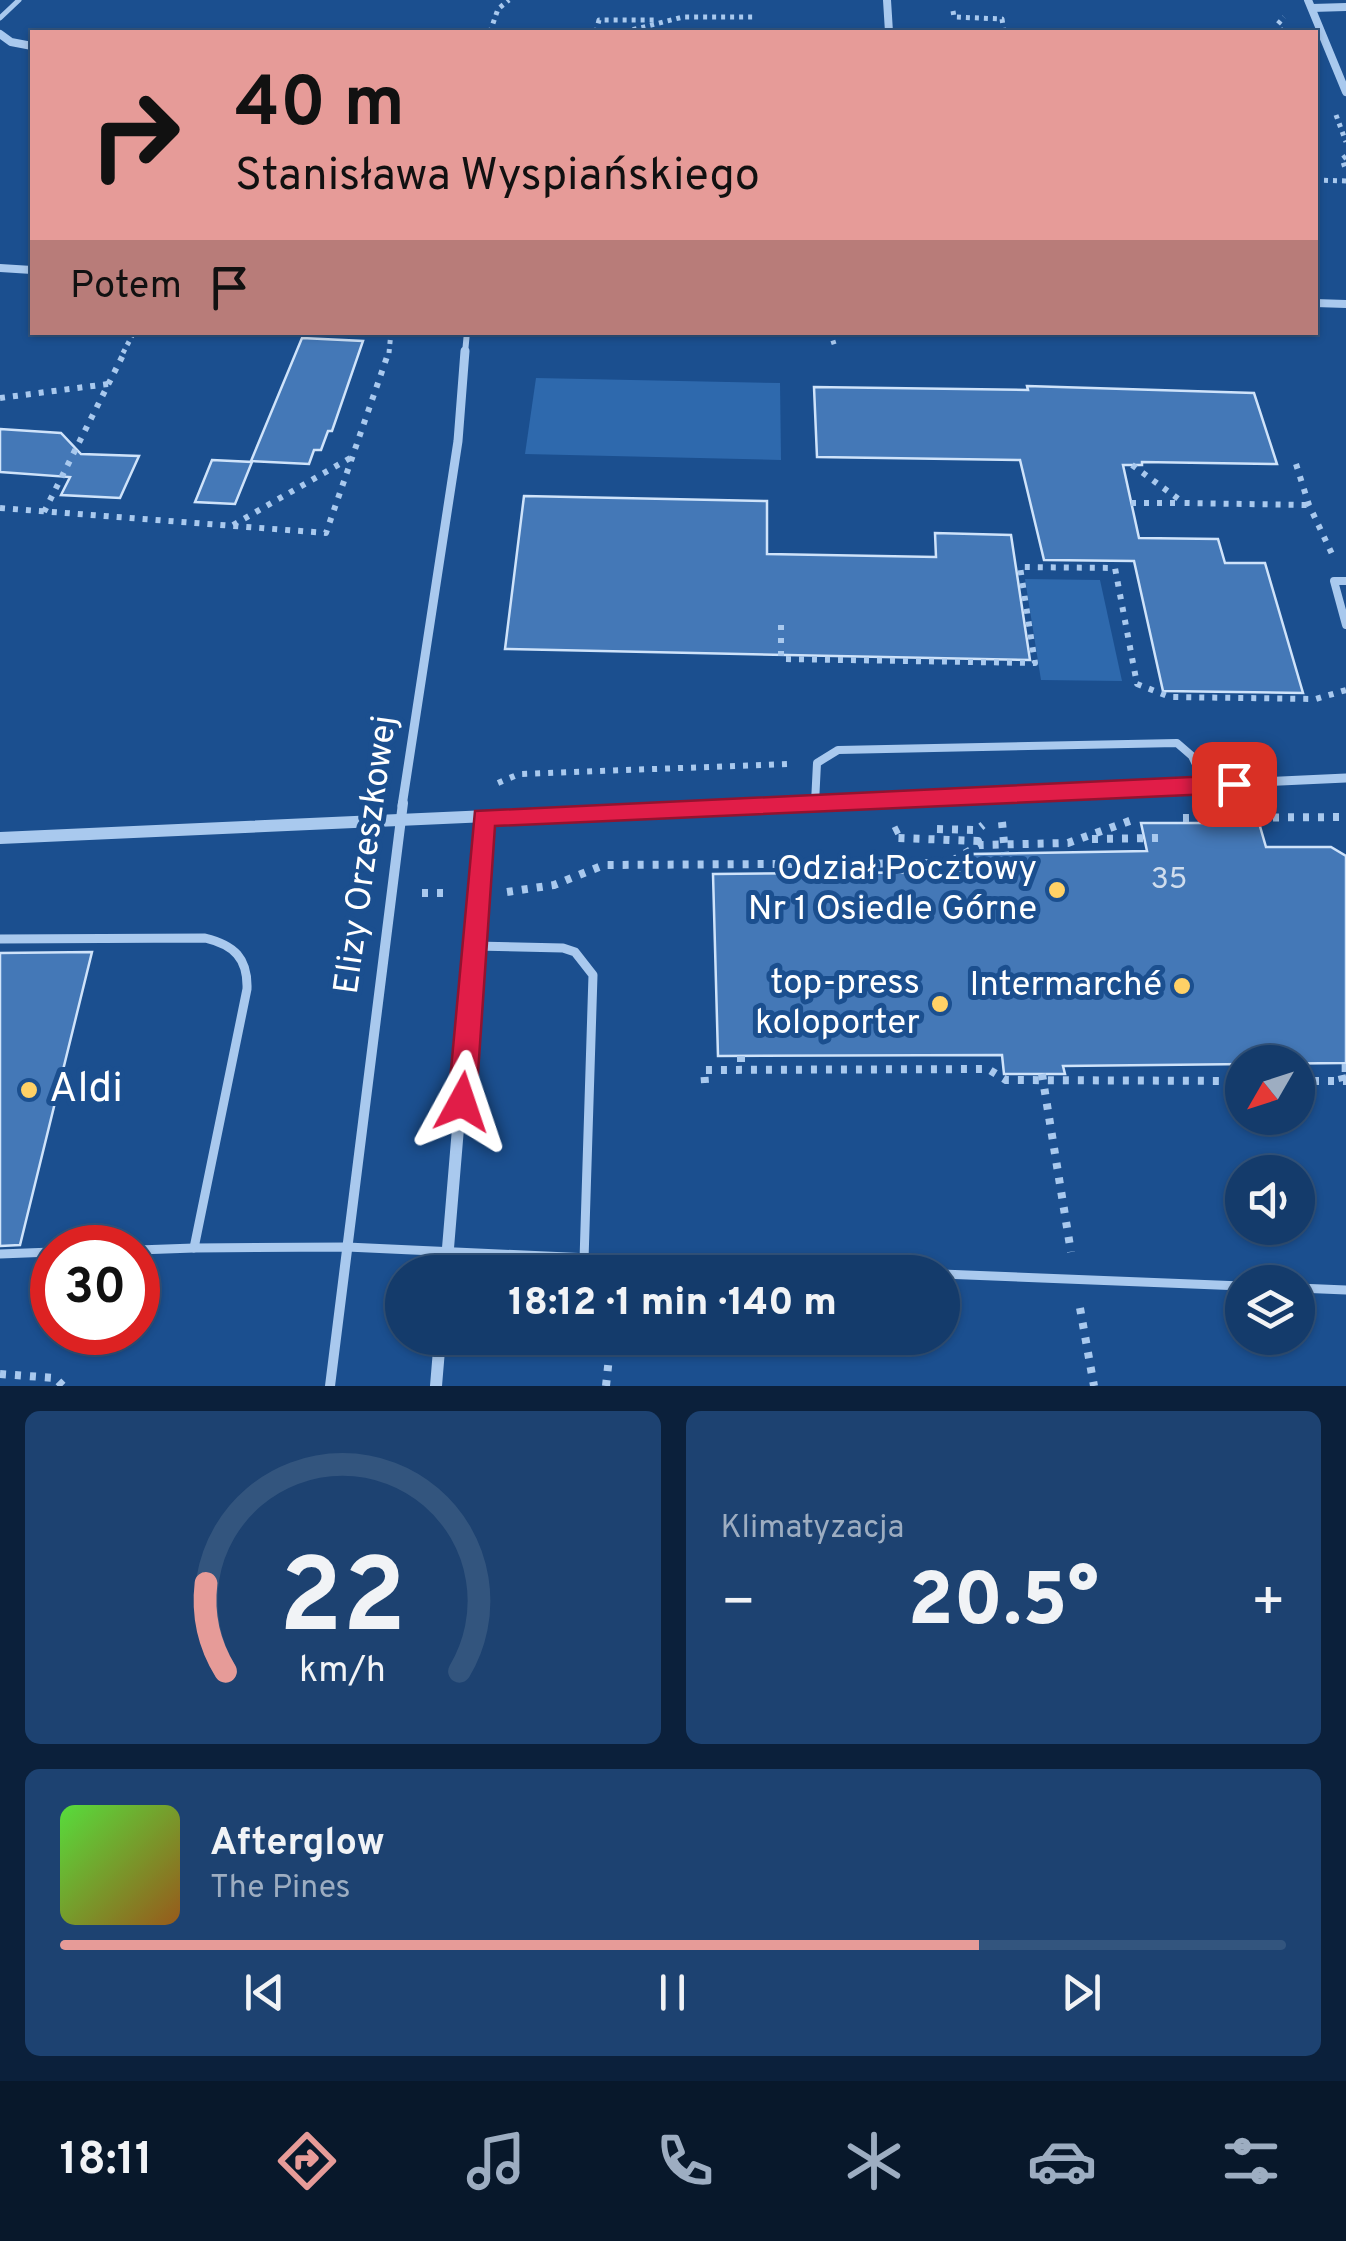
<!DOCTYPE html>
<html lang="pl">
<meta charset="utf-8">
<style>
body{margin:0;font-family:Overpass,sans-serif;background:#1d4271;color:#f1f3f6;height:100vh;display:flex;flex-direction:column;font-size:38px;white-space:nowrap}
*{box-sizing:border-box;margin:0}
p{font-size:32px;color:#9dadc1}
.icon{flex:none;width:55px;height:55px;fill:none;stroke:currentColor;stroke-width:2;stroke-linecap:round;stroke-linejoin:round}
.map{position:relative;height:1386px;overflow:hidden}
.panel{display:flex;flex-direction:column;gap:25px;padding:25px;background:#0b203b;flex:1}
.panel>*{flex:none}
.top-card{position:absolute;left:30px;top:30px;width:1288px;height:305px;border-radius:0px;box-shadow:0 2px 8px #0004,0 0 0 2px #33557e;background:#e69b98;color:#111;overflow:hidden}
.needle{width:65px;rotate:231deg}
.tools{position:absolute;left:1225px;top:1045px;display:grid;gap:20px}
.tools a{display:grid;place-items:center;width:90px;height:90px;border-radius:50%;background:#143b6b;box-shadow:0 2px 8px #0004,0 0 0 2px #33557e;font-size:50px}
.speed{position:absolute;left:30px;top:1225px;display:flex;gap:20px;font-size:50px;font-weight:700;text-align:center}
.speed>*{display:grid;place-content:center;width:130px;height:130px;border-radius:50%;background:#143b6b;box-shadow:0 2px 8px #0004,0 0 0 2px #33557e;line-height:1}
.speed .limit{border:15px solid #d22;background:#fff;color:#111}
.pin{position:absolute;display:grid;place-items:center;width:85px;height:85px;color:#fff;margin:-42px;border-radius:20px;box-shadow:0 5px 15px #0006}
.me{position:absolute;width:110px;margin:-55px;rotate:5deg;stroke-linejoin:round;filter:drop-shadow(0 0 8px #0008)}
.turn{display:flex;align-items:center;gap:35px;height:210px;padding:0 40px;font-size:45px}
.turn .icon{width:130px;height:130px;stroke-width:2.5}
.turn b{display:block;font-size:70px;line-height:85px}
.then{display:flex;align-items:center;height:95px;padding:0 40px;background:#0003;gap:20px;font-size:38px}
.big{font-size:75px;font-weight:800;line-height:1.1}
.panel .tile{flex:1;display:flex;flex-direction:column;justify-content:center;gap:15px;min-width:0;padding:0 35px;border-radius:15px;background:#1d4271}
.panel .dial{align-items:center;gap:0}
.dial svg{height:260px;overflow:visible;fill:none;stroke:#33557e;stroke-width:7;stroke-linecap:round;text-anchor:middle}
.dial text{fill:#f1f3f6;stroke:none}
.song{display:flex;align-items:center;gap:30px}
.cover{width:120px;height:120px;border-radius:15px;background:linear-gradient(135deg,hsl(110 70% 55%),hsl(30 70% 35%))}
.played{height:10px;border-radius:5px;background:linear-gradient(90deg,#e69b98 75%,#33557e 75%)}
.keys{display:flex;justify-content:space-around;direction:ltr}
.heat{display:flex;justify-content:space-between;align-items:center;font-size:55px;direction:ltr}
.panel .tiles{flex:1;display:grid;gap:25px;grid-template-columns:1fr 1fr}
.tile:last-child{grid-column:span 2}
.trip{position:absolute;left:385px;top:1255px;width:575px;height:100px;border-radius:50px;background:#143b6b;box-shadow:0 2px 8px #0004,0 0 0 2px #33557e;font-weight:800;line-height:100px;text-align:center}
.tabs{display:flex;height:160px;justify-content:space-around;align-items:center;background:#08182b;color:#9dadc1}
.tabs .icon{width:70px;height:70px}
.tabs .current{color:#e69b98}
.tabs b{font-size:45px;color:#f1f3f6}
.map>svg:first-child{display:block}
.green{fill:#2e69ad}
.building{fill:#4478b7;stroke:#cfe3fa;stroke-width:2.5}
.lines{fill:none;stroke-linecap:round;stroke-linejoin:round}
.path-far2{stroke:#a9c9ee;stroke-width:5;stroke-dasharray:4 5;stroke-linecap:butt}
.path-far1{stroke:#a9c9ee;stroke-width:6;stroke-dasharray:5 8;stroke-linecap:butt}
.path{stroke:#a9c9ee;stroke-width:8;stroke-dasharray:6 9;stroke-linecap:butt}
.service-far2{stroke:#a9c9ee;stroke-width:5}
.service-far1{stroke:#a9c9ee;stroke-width:8}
.service{stroke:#a9c9ee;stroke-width:9}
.pedestrian-far2{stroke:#a9c9ee;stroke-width:6}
.pedestrian-far1{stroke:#a9c9ee;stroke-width:9}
.pedestrian{stroke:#a9c9ee;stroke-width:10}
.minor-far2{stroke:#a9c9ee;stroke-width:8}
.minor-far1{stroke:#a9c9ee;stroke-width:9}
.minor{stroke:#a9c9ee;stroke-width:12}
.route{fill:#e11d48;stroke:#92132f;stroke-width:2.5}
.poi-dot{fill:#ffd166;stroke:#1b4f8f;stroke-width:4}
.labels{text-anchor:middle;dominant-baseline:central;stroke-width:10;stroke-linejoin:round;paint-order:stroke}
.number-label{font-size:30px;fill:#d0dded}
.street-label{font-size:35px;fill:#fff;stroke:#1b4f8f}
.poi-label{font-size:35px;fill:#fff;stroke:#1b4f8f;text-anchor:end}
.near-poi-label{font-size:42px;fill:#fff;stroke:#1b4f8f;text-anchor:start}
</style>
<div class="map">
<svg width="1346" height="1386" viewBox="0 0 1346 1386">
<rect width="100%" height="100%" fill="#1b4f8f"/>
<g class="green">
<path d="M536 378 780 383 781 460 525 454Z"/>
<path d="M1025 579 1100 580 1122 681 1041 680Z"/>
</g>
<g class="building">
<path d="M302 338 363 341 332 431H328L321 450H314L309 464 251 461Z"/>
<path d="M1027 386 1254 393 1277 464 1142 462V465H1123L1139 538 1218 539 1225 563H1265L1303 693 1163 691 1134 561 1044 560 1020 460 817 457 814 387 1028 390Z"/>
<path d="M0 429 61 433 81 454 139 456 120 498 61 495 70 477 0 472Z"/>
<path d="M212 460 252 462 235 504 195 502Z"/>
<path d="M524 496 767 501V554L936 557 935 533 1011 535 1030 660 505 649Z"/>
<path d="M1141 823H1259L1266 847H1331L1346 856V1063L1063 1066 1065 1074H1004L1002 1055 718 1056 713 874 973 872 970 854 1147 851Z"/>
<path d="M92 952 20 1245 0 1246V953Z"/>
</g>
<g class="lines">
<g class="path-far2">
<path d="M953 11 954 17 1002 19 1004 32"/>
<path d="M490 32 498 9 509 0"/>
<path d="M596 32 599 20H655"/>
<path d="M624 32 683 17H757"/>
<path d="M1282 32 1278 24 1284 17"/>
<path d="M1336 115 1346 142"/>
<path d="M1346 156 1342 159 1346 171"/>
<path d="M1315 180 1346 181"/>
<path d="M830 332 835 347"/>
<path d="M123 353 134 332"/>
<path d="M389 353 391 332"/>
</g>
<g class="path-far1">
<path d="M0 398 108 384"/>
<path d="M1296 464 1309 505 1333 556"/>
<path d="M1132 465 1184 503 1309 505"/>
<path d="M1131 503H1182"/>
<path d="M0 508 326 533 389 351"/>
<path d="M44 512 125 351"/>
<path d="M233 525 352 457"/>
<path d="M781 625V659L1035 663 1020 567 1115 568 1137 684 1170 697 1316 699 1346 690"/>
<path d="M498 783 519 774 789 764"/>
</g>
<g class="path">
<path d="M1183 818 1346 817"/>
<path d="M1002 822 1005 853"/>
<path d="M899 829 893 832 898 838 978 841 979 845"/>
<path d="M937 829 977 830 983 825"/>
<path d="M1092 839 1158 838"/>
<path d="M507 892 554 885 604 865 949 863 979 845 1068 843 1135 819"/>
<path d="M422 893H449"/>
<path d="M741 1056V1070"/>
<path d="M1042 1074 1071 1252"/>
<path d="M1298 1081H1346"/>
<path d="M1343 1081 1340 1068H1346"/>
<path d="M705 1083 704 1070 988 1069 1006 1080 1242 1081"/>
<path d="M1080 1308 1094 1386"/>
<path d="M0 1374 55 1378 63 1386"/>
<path d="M606 1386 611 1338"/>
</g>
<path class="service-far2" d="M0 18 19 0"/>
<g class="service-far1">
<path d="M1346 581H1334L1346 625"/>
<path d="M815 803 817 763 838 750 1177 743 1192 756 1206 785"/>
</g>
<g class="service">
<path d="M0 939 205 938C234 945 248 958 247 989L194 1248 347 1247 893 1272"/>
<path d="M475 946 563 948 575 952 593 975 584 1260"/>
<path d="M138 1250 194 1248"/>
<path d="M0 1254 52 1252"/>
<path d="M942 1274 1242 1286"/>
<path d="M1298 1288 1346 1290"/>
</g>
<path class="pedestrian-far2" d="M465 353 467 332"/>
<path class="pedestrian-far1" d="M402 806 458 441 465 351"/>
<path class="pedestrian" d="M330 1386 403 803"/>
<g class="minor-far2">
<path d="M887 0 889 32"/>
<path d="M1308 0 1346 92"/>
<path d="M1312 8 1346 7"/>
<path d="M0 34 11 42 32 46"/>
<path d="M0 268 32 270"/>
<path d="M1315 303 1346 304"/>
</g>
<path class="minor-far1" d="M720 806 1346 778"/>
<g class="minor">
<path d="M0 838 776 803"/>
<path d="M446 1272 484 817"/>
<path d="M436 1386 440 1338"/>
</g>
</g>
<path class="route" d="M1234 775 1246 784 1234 793 495 826 476 1102 471 1110 462 1114 452 1110 448 1102 475 811Z"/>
<g class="poi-dot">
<circle cx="1057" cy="890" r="10"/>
<circle cx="1182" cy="986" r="10"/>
<circle cx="940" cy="1004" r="10"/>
<circle cx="29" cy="1090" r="10"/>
</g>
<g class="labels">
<g class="number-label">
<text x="1169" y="880">35</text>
</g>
<g class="street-label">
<text transform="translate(367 855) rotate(-82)">Elizy Orzeszkowej</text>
</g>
<g class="poi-label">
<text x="1037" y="870">Odział Pocztowy<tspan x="1037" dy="40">Nr 1 Osiedle Górne</tspan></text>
<text x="920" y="984">top-press<tspan x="920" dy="40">koloporter</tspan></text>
<text x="1162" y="986">Intermarché</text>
</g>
<g class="near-poi-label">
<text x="49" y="1090">Aldi</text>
</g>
</g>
</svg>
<div class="tools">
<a><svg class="needle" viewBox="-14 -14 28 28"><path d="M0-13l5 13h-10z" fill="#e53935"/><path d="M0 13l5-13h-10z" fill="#9dadc1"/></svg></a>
<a><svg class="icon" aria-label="sound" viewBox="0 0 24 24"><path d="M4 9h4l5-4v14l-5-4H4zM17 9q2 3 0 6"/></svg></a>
<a><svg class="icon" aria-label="layers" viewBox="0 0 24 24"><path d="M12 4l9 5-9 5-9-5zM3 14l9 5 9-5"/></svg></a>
</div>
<div class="speed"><div class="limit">30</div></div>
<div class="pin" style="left:1234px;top:784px;background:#d93025"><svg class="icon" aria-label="arrive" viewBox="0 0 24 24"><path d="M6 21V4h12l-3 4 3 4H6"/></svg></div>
<svg class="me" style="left:462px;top:1102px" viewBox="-20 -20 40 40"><path d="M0-17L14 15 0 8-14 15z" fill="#e11d48" stroke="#fff" stroke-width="4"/></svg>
<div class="trip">18:12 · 1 min · 140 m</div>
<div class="top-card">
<div class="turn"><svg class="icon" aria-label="right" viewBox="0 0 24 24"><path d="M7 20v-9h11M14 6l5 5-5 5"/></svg><div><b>40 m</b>Stanisława Wyspiańskiego</div></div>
<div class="then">Potem<svg class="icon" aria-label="arrive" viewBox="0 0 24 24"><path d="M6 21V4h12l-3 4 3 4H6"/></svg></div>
</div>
</div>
<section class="panel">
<div class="tiles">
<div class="tile dial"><svg viewBox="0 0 100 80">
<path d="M14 69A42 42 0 1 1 86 69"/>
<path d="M14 69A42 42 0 0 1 8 42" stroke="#e69b98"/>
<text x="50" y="56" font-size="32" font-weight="700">22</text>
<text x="50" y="72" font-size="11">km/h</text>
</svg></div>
<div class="tile"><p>Klimatyzacja</p>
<div class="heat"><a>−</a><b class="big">20.5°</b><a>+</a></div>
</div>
<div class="tile">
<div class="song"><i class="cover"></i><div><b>Afterglow</b><p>The Pines</p></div></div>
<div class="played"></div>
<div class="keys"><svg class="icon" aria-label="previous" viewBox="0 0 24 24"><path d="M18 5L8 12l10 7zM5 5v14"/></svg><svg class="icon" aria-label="pause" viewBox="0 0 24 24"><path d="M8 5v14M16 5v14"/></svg><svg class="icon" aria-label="next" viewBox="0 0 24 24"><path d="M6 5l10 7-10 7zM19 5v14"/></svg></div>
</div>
</div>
</section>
<nav class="tabs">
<b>18:11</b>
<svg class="icon current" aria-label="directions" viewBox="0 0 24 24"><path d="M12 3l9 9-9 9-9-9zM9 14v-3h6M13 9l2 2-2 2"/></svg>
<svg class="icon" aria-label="music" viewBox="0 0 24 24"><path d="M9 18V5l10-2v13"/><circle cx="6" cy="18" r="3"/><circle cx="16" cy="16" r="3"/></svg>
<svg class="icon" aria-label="phone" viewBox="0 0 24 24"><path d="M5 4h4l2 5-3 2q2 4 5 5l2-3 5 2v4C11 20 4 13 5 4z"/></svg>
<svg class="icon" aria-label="climate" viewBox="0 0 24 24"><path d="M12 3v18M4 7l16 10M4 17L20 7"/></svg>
<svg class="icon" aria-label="car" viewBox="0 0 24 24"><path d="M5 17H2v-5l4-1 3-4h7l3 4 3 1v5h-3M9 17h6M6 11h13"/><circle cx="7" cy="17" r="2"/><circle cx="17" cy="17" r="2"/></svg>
<svg class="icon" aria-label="filters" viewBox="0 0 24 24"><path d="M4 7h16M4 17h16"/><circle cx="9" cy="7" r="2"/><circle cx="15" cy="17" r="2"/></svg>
</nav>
